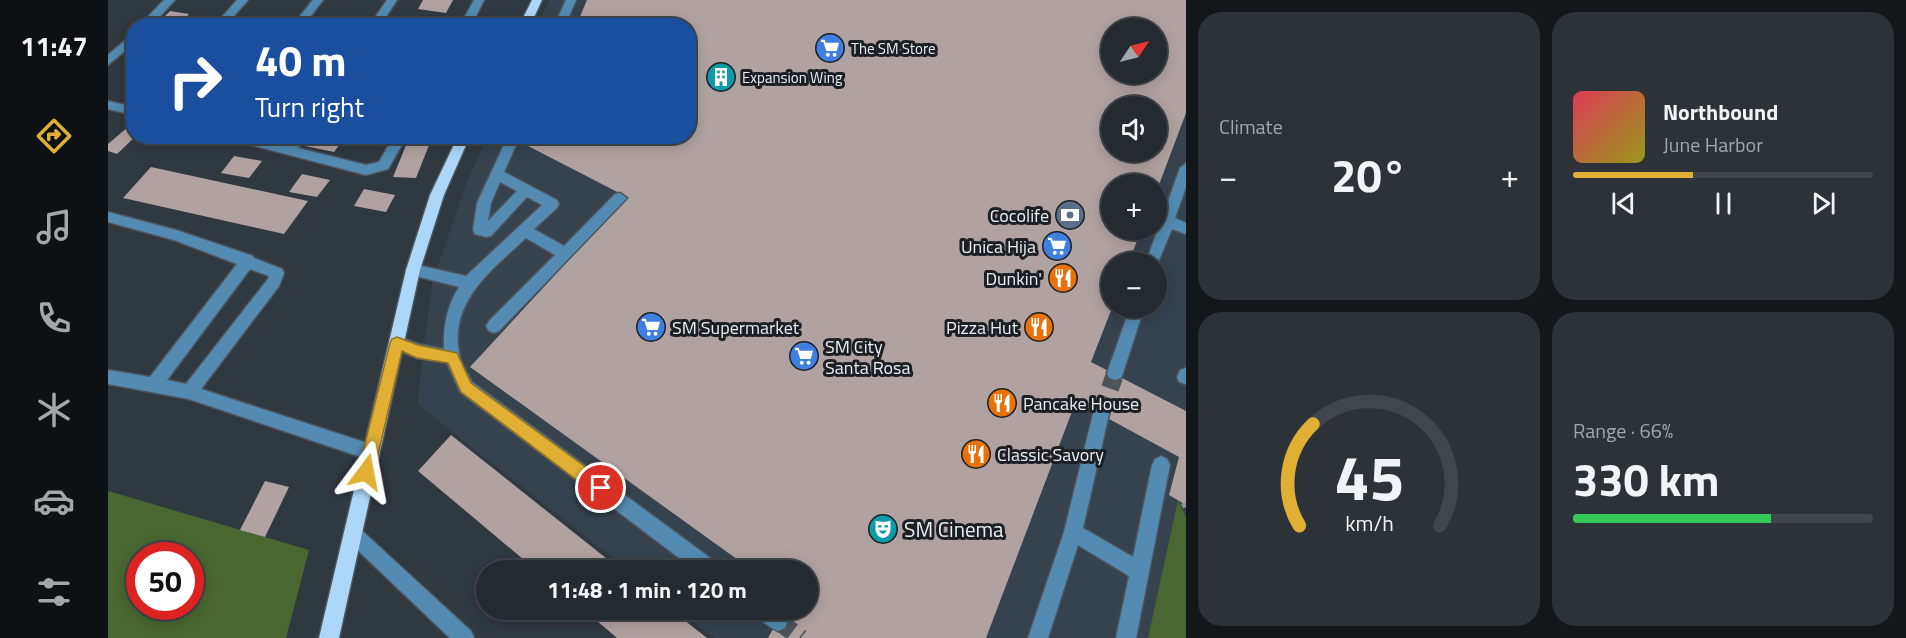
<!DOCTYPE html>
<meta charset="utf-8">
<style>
body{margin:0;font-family:"Titillium Web",sans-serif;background:#2c3238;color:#f1f3f6;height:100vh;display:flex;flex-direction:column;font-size:22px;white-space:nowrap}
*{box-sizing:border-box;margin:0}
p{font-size:20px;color:#a3a7ab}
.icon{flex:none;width:33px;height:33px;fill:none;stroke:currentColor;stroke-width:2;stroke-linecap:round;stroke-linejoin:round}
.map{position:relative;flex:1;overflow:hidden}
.side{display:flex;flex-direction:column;gap:12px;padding:12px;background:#14171a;width:720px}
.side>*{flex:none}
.top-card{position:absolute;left:18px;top:18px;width:570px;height:126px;border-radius:24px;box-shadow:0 3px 15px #0003,0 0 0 2px #41464c;background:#1a4fa0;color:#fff;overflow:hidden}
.needle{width:39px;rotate:55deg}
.tools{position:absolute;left:993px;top:18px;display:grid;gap:12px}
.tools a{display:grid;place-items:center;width:66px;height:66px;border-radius:50%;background:#242a30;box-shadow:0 3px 15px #0003,0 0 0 2px #41464c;font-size:30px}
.speed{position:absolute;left:18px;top:542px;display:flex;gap:12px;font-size:30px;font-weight:700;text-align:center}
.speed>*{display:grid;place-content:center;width:78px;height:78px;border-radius:50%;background:#242a30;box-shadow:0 3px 15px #0003,0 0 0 2px #41464c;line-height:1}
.speed .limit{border:9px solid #d22;background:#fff;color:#111}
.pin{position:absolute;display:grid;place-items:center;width:51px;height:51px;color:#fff;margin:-26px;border:3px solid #fff;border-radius:50%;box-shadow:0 2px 6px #0007}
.me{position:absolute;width:66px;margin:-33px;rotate:13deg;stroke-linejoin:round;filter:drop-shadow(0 0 4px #0008)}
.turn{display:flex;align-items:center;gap:21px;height:126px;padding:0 30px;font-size:27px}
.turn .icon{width:78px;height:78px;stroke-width:2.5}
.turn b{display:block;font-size:42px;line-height:51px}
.big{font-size:45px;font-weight:700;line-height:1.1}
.side .card{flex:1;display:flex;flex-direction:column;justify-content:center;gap:9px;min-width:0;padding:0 21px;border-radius:24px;background:#2c3238}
.side .dial{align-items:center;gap:0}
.dial svg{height:156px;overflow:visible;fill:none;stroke:#41464c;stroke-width:7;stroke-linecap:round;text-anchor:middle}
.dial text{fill:#f1f3f6;stroke:none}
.song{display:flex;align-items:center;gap:18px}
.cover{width:72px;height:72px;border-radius:9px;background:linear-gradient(135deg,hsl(350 70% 55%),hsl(60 70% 35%))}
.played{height:6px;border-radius:3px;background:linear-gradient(90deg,#e0af34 40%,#41464c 40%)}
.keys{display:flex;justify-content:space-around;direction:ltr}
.heat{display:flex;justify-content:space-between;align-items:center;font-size:33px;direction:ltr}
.charge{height:9px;border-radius:4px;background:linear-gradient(90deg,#34c759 66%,#41464c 0)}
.side .tiles{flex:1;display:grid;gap:12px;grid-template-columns:repeat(2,1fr)}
.trip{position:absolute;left:368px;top:560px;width:342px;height:60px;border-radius:30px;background:#242a30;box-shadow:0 3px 15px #0003,0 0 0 2px #41464c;font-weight:700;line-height:60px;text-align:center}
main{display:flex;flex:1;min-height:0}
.tabs{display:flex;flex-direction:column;width:108px;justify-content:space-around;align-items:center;background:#0e1113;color:#a3a7ab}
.tabs .icon{width:42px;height:42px}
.tabs .current{color:#e0af34}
.tabs b{font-size:27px;color:#f1f3f6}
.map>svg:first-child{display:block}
.built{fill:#36424e;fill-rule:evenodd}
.green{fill:#486731;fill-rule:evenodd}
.building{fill:#b0a2a1;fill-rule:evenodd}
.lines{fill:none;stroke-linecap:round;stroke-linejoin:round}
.minor-tunnel-far1{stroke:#4c535b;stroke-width:14;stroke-dasharray:14 7;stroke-linecap:butt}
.minor-tunnel{stroke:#4c535b;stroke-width:18;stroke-dasharray:18 9;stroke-linecap:butt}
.minor-casing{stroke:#4e555d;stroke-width:3}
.major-casing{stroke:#4e555d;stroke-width:3}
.path{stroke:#8f969c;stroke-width:4.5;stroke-dasharray:5 5;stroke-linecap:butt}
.minor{fill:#538bb3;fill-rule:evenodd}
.major{fill:#acd7f8;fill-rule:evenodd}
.route{fill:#e0af34;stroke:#927222;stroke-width:1.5}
.labels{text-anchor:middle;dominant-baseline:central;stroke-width:6;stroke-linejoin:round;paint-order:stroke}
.far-poi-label{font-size:15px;fill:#e9eef3;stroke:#1c1f23;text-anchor:start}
.poi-label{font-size:18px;fill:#e9eef3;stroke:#1c1f23;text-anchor:end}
.near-poi-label{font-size:21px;fill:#e9eef3;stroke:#1c1f23;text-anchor:start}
</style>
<main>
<nav class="tabs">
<b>11:47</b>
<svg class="icon current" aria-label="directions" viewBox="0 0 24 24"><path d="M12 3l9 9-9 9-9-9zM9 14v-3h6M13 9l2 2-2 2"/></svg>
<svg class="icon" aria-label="music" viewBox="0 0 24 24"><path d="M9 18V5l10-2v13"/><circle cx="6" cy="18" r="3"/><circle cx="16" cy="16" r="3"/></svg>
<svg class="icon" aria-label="phone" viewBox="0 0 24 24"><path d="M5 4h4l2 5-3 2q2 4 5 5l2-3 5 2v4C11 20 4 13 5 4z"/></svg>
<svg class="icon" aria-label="climate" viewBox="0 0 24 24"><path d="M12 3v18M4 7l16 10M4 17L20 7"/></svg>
<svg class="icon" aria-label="car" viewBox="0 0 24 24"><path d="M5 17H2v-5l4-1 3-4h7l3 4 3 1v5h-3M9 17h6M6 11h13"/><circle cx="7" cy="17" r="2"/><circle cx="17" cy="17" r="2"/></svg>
<svg class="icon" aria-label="filters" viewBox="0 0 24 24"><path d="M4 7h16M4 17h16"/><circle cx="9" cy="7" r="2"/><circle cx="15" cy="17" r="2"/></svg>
</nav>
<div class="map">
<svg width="1078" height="638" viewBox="0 0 1078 638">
<rect width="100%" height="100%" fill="#303840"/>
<path class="built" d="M441 0H1078V638H606L569 609H699V570H520L309 404 324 283 358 184 379 137 580 136V26L430 25ZM1004 28H1048V74H1004ZM1004 106H1048V152H1004ZM1004 184H1048V230H1004ZM1004 262H1048V308H1004Z"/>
<g class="green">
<path d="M0 491 201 550 178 638H0ZM32 555H82V606H32Z"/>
<path d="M1070 500 1078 517V638H1040Z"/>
</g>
<g class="building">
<path d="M315 0H345L338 13 310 9Z"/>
<path d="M479 0H1078V113L1049 190 1048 184H1004V230H1033L1021 262H1004V308L983 362 1078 411V505L1061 495 1071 457 968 401 878 638H660L676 609H699V570H644L362 367 519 197 420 146 424 136H580V26H468ZM1004 28H1048V74H1004ZM1004 106H1048V152H1004Z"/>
<path d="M62 11 81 14 71 26H47Z"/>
<path d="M20 127 26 128V136H28L9 154 0 151V144Z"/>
<path d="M200 136H238L226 152 197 146Z"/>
<path d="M301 138 323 140 308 178 285 177Z"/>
<path d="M126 156 154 161 141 178 113 173Z"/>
<path d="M43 167 200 201 176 234 15 198Z"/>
<path d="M194 174 222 180 209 197 181 192Z"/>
<path d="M256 189 287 195 278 212 246 206Z"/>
<path d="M343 435 513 570H428L310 471Z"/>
<path d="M157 481 181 487 157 537 132 530Z"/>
<path d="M475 609H562L599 638H509Z"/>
</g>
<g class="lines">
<path class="minor-tunnel-far1" d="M1005 379 1007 373"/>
<g class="minor-tunnel">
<path d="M993 414 1006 377"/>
<path d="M670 621 693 638"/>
</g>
<g class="minor-casing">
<g id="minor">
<path d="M56 0H67L43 26H31Z"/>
<path d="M129 0H140L117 26H106Z"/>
<path d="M205 0H215L195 26H184Z"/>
<path d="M279 0H289L272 26H261Z"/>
<path d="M366 0H376L363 26H352Z"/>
<path d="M458 0H468L457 26H446Z"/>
<path d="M26 33V43L0 65V55Z"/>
<path d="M0 101 26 107V115L0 109Z"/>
<path d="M118 136H143L179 145 185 136H198L190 148 258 165 271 162 286 136H299L280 169 258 175 124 140Z"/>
<path d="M400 136H412L396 172 449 200 451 204 449 208 426 229 456 246 507 194 512 193 519 198 391 331 386 333 381 331 378 326 381 321 447 255 418 238C384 270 339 302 352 357 354 365 360 374 364 382L609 563 611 570H587L352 392 339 363 309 358 284 348 281 343 284 338 289 336 310 344 336 349C335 326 339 306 351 287L300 274 298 270 300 266 305 264 358 276 434 205 419 197 383 236 378 237 367 234 365 230 369 203ZM392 182 409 191 380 221 383 203Z"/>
<path d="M1078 163V187L1067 218 1078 223V234L1064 229 1048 267V262H1038L1072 168Z"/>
<path d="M0 212 68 230 145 256 146 258 174 269 176 273 171 286 93 389 262 444 268 446 270 452 268 458 262 460 81 399 0 384V370L42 377 129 264 66 240 0 222ZM142 269 161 276 160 279 78 384 59 380Z"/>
<path d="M1022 308H1036L1015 373 1013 378 1007 380 1001 378 999 373Z"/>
<path d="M1078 368V384H1077L1071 382 1069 377 1072 370Z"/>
<path d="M993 406 999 409 1001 414 975 528 1025 557 1044 465 1047 459 1053 456 1059 459 1062 465 1028 638H1008L1021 576 970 545 940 638H920L956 532 985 414 987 409Z"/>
<path d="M245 525 251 528 363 631 366 638H342L239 540 236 534 239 528Z"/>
<path d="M644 609C659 609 673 605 680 621L677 628 670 631C660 626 649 619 644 609Z"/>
</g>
</g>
<g class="major-casing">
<g id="major">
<path d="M424 0H434L422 26H411Z"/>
<path d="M350 136H362L336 195 312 270 231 638H211L298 270 322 195Z"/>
</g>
</g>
<path class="path" d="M1075 503 1078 509"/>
<use href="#minor" class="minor"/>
<use href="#major" class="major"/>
</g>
<path class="route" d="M289 337 310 345 349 353 363 383 498 482 501 488 498 494 493 496 487 494 353 392 340 363 309 358 294 351 266 472 264 478 258 480 252 478 250 472 282 343 284 339Z"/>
<defs>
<g id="supermarket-disc" transform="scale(1.5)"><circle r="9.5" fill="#3f7fe0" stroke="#1c1f23"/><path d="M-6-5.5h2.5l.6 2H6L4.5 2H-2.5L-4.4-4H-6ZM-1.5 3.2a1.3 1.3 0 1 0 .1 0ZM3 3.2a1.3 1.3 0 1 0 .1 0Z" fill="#fff"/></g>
<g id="building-disc" transform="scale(1.5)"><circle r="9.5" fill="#0f9aa8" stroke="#1c1f23"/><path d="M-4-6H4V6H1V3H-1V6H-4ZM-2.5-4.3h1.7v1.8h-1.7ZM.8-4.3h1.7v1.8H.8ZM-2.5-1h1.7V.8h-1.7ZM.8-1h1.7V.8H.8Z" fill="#fff"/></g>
<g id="bank-disc" transform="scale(1.5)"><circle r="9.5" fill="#5c6f8a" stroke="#1c1f23"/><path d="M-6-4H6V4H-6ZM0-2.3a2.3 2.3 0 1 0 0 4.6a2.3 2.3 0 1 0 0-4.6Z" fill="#fff"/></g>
<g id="restaurant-disc" transform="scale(1.5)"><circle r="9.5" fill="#e8710a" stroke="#1c1f23"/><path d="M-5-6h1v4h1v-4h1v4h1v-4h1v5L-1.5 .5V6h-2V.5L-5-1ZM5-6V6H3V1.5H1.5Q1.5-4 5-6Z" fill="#fff"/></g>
<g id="theatre-disc" transform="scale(1.5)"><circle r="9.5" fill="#0f9aa8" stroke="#1c1f23"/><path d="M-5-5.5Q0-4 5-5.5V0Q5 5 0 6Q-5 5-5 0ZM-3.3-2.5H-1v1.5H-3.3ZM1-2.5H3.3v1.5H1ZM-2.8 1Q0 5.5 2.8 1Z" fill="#fff"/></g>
</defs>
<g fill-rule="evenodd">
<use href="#supermarket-disc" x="722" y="48"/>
<use href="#building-disc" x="613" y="77"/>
<use href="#bank-disc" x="962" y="215"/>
<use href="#supermarket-disc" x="949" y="246"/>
<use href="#restaurant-disc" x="955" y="278"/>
<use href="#supermarket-disc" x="543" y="327"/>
<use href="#restaurant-disc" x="931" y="327"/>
<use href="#supermarket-disc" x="696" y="356"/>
<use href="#restaurant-disc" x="894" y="403"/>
<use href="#restaurant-disc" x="868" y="454"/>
<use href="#theatre-disc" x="775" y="529"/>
</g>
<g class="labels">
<g class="far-poi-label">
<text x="743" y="48">The SM Store</text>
<text x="634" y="77">Expansion Wing</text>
</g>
<g class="poi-label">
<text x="941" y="215">Cocolife</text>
<text x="928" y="246">Unica Hija</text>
<text x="934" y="278">Dunkin'</text>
<text x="564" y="327" text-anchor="start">SM Supermarket</text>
<text x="910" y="327">Pizza Hut</text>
<text x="717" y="346" text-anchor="start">SM City<tspan x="717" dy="21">Santa Rosa</tspan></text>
<text x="915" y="403" text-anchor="start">Pancake House</text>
<text x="889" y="454" text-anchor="start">Classic Savory</text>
</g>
<g class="near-poi-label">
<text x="796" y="529">SM Cinema</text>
</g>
</g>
</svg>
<div class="tools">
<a><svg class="needle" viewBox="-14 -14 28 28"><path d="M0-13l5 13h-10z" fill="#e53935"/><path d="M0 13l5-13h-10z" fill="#a3a7ab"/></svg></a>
<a><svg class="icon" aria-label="sound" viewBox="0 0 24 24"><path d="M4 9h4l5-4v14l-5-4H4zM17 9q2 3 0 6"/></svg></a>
<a>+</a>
<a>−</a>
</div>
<div class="speed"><div class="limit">50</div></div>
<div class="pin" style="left:493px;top:488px;background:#d93025"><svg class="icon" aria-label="arrive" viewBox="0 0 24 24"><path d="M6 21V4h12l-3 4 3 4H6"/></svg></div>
<svg class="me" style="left:258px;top:472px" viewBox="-20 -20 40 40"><path d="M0-17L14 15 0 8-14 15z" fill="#e0af34" stroke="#fff" stroke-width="4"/></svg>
<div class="trip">11:48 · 1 min · 120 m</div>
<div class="top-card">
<div class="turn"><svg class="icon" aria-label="right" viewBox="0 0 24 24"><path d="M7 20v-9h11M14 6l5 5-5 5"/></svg><div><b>40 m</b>Turn right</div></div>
</div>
</div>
<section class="side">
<div class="tiles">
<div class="card"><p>Climate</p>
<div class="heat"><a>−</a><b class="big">20°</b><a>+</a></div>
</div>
<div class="card">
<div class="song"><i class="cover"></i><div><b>Northbound</b><p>June Harbor</p></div></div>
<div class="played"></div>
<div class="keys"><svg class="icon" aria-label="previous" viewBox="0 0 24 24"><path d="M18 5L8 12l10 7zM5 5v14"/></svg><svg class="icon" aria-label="pause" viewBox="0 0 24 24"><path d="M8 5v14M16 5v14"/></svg><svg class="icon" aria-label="next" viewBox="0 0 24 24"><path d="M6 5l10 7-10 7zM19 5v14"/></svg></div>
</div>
<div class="card dial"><svg viewBox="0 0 100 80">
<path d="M14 69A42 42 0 1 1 86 69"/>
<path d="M14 69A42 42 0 0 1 21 17" stroke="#e0af34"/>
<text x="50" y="56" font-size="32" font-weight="700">45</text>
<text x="50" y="72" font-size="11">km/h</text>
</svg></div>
<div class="card"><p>Range · 66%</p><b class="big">330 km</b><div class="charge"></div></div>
</div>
</section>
</main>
